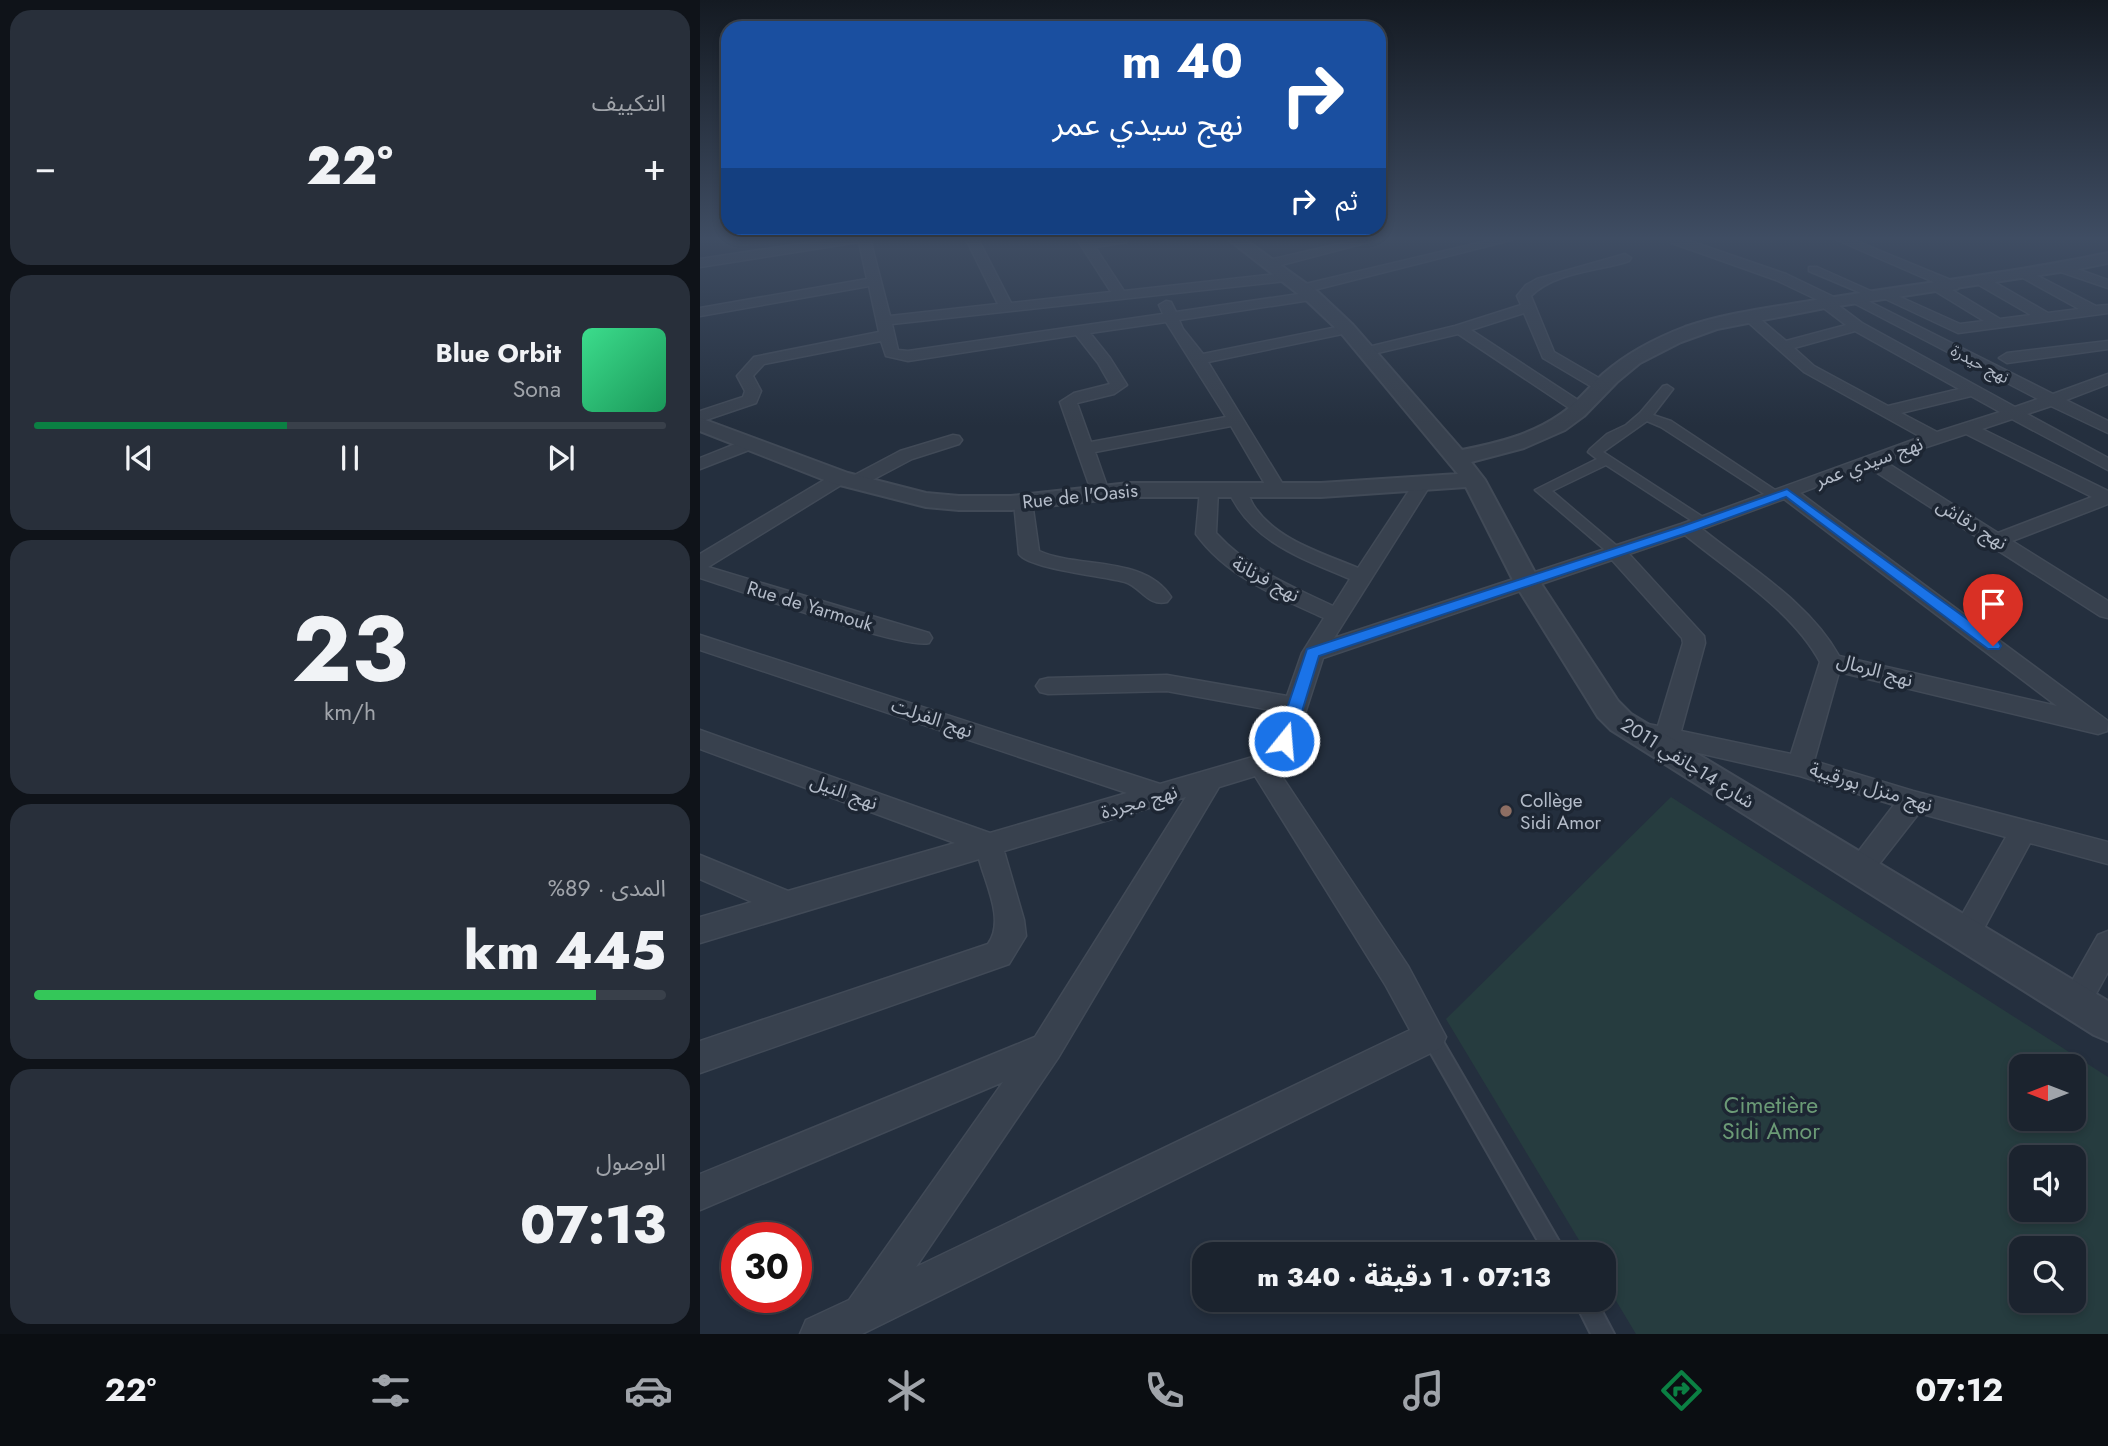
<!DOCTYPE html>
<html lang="ar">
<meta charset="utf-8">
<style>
body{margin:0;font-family:Jost,"Noto Sans Arabic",sans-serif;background:#282f3a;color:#f1f3f6;direction:rtl;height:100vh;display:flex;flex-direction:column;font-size:26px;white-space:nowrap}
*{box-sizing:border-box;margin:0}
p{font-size:23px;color:#a0a4aa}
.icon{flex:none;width:38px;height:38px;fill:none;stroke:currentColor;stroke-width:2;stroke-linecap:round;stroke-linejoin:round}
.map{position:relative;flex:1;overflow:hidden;direction:ltr}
.panel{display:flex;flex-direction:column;gap:10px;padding:10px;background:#0f1319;width:700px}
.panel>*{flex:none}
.banner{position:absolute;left:21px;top:21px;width:665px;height:214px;border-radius:21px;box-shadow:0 4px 10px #0003,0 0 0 2px #39404a;direction:rtl;background:#1a4fa0;color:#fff;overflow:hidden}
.needle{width:46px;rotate:270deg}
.fabs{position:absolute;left:1309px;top:1054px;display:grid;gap:14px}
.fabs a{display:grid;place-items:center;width:77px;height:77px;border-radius:14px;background:#1b232e;box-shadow:0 4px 10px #0003,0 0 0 2px #39404a;font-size:35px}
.speed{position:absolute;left:21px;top:1222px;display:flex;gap:14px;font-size:35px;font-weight:700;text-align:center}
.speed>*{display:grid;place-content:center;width:91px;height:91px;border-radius:50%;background:#1b232e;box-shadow:0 4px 10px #0003,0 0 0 2px #39404a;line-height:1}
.speed .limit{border:10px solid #d22;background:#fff;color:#111}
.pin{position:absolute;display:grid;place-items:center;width:60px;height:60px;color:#fff;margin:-72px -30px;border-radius:50% 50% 50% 0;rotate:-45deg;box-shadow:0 0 7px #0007}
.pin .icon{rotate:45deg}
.me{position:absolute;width:77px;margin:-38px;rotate:17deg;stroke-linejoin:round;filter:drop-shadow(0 0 5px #0008)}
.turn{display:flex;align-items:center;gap:24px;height:147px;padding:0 28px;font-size:32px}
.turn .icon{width:91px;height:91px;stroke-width:2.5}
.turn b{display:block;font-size:49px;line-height:60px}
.then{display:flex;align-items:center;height:66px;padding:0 28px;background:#0003;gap:14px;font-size:26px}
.big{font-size:52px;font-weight:800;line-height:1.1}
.panel .widget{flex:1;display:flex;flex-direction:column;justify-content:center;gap:10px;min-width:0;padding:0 24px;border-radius:21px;background:#282f3a}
.panel .dial{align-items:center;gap:0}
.dial b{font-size:91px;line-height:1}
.song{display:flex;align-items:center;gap:21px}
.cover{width:84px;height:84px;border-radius:10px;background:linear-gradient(135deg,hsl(150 70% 55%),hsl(150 70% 35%))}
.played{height:7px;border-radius:4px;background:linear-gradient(90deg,#0b8043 40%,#39404a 40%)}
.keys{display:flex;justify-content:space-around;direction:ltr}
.heat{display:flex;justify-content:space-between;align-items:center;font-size:38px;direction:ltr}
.charge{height:10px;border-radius:5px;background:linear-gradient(90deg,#34c759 89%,#39404a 0)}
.trip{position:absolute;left:492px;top:1242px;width:424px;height:70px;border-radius:21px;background:#1b232e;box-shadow:0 4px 10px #0003,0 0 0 2px #39404a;font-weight:800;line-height:70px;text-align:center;direction:rtl}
.tab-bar{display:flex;height:112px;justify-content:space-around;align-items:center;background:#0b0e12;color:#a0a4aa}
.tab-bar .icon{width:49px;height:49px}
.tab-bar .current{color:#0b8043}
.tab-bar b{font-size:32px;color:#f1f3f6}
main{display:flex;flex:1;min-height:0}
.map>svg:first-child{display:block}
.green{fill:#263c3f;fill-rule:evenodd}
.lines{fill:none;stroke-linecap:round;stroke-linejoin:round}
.service-casing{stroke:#414a57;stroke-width:4}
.pedestrian-casing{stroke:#414a57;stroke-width:3}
.minor-casing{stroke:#414a57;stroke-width:3}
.tertiary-casing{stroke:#414a57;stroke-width:4}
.service{fill:#38414e;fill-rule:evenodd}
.pedestrian{fill:#38414e;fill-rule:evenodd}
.minor{fill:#38414e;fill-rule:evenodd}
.tertiary{fill:#38414e;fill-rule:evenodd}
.route{fill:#1a73e8;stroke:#114b97;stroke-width:2}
.education-dot{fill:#8d6e63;stroke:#1d2633;stroke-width:2.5}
.labels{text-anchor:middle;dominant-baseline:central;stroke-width:7;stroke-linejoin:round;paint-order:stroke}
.far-street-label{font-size:16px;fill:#b4bcc9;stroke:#1d2633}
.street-label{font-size:19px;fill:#b4bcc9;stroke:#1d2633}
.poi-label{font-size:19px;fill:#b4bcc9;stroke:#1d2633;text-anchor:start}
.near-park-label{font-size:23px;fill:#6b9a76;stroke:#1d2633}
</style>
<main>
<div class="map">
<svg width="1408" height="1334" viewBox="0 0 1408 1334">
<rect width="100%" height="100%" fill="#242f3e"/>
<path class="green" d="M971 797 1408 1077V1334H936L903 1279V1255H888L746 1019ZM1321 1066H1374V1118H1321ZM1321 1157H1374V1209H1321ZM1321 1248H1374V1300H1321Z"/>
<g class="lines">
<g class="service-casing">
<g id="service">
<path d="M731 1029 737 1031 867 1255H846L725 1043 722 1037 725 1031Z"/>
<path d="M874 1300H896L914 1334H891Z"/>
</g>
</g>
<g class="pedestrian-casing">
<g id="pedestrian">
<path d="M1109 267H1117L1182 296 1173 298 1109 271Z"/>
<path d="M967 385 973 389 953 415 971 421 1084 496 1082 499H1072L961 427 947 421 903 452 1009 521 1007 524H997L906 465 852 491 924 552 916 557 911 555 835 490 897 459 888 452 890 449 907 434 926 425 940 413 963 386Z"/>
</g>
</g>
<g class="minor-casing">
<g id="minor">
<path d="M133 239H170L190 316 298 304 266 239H278L311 303 411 292 377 239H429L427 242 395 247 424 291 586 273 593 277 586 281 192 324 198 350 208 351 463 314 459 305 466 301 471 302 476 312 612 292 617 293V299L479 320 483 329 503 354 647 325 654 329 647 333 508 362 587 491 578 497 569 491 531 426 395 452 409 492 407 496H393L360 402 374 393 410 384 398 363 376 335 208 361 186 356 181 341 64 364 53 376 61 391 56 403 0 422V411L43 397 45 391 37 376 54 357 179 332 169 286 0 316V308L167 279 159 242 0 267V259ZM466 322 526 417 391 442 377 403 414 394 427 385 410 358 390 333Z"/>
<path d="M660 239H680L570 268 564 264 565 261Z"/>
<path d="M795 239H815L602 293 595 289 597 286Z"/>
<path d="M971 239H984L1086 274 1138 299 1140 302 1138 305 1162 323 1315 407 1338 399 1146 299 1148 296H1158L1353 394 1408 374V384L1366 400 1408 421V433L1351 406 1327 414 1408 458V470L1312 419 1282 429 1408 491V504L1312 541 1408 601V618L1400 616 1168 467 1100 493 1408 721 1407 731 1398 734 1139 672 1114 761 1213 791 1408 842V864L1330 843 1275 945 1265 949 1255 945 1250 936 1255 927 1306 837 1219 813 1169 877 1159 881 1149 877 1145 869 1194 805 1100 776 928 737 925 731 928 725 937 722 958 726 983 643 982 638 912 560 623 658 596 741 581 768 577 769 708 966 746 1037 741 1048 162 1334H100L106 1320 149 1300 303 1082 0 1210V1174L335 1037 486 797 304 851 324 920 326 936 309 964 0 1073V1041L288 944C305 921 286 885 279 859L0 943V917L52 902 0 879V855L88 891 255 843 0 749V730L290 833 427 793 0 650V635L460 784 563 754 572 739 582 712 467 691 348 694 340 692 336 686 340 680 348 678 467 675 587 696 602 653 624 618C578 597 527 577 496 534L500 490 502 486H516L518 490 516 533C548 568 590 586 633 606L650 579C601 558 551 542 528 490L530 486H544C548 492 550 500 554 506 576 540 623 553 658 568L716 480H728L731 484 634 638 981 524 1221 437 1104 372 1041 316 1048 312 1053 313 1086 341 1146 325 1121 306 1120 301 1076 280 972 243ZM1155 331 1259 389 1188 406 1114 366 1094 348ZM1271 396 1300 412 1237 432 1201 413ZM1266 434 1392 497 1298 533 1184 461ZM1084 499 1357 706 1139 656C1109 602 1049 567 1002 529ZM985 535C1029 571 1093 611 1120 662L1091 754 981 731 1005 643 1004 636 929 554ZM555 776 686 986 710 1030 216 1267 358 1058 519 787Z"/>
<path d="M1135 239H1151L1258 283V289L1252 290 1300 319 1331 315 1279 285V279H1289L1348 313 1379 309 1323 278 1321 275 1328 271 1396 306 1408 305V313L1258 333 1177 295 1179 292H1189L1260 324 1284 321 1235 291 1233 288 1238 284Z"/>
<path d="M925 254 931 258 929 261C899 271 854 272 831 296L854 352 909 384 911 387 909 390H897L843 358 824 313 771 330 887 406 889 409 887 412H875L758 334 669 355 662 351 664 348 755 326 821 305 817 296 826 285 837 279Z"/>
<path d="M1363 264 1408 280V288L1358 271V265Z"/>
<path d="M1408 341V349L1307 363 1299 358 1307 353Z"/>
<path d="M253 435 259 436 262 440 259 444 212 459 161 486 155 487 146 482 8 567 229 633 232 638 229 643C204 650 36 589 0 578V554L134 474 140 473 149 478 200 451Z"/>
<path d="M48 439 57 444 54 448 0 469V458Z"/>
<path d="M323 496 332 502 339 551C379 569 444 555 471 597L467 602C448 607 441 587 425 582 403 576 330 569 319 554L314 502Z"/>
<path d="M1408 931V972L1386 1012 1375 1017 1364 1012 1360 1002 1398 935Z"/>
</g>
</g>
<g class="tertiary-casing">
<path id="tertiary" d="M528 239H544L618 292 653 325 762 450C797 443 831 435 861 414 877 403 889 387 903 374 927 353 956 338 985 327 1026 313 1068 308 1110 301 1209 284 1309 274 1408 253V263L1373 270 1125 308 1017 329 981 342 940 363 917 382 884 416 865 430 824 448 771 462 785 480 840 582 918 701 931 714 1408 1001V1041L1394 1035 911 730 898 717 814 582 766 487 621 497H429L311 510H259L226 507 132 483 0 431V418L148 473 226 493 259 496H311L429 483H621L758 474 641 333 606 300Z"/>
</g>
<use href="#service" class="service"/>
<use href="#pedestrian" class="pedestrian"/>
<use href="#minor" class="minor"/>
<use href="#tertiary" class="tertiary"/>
</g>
<linearGradient id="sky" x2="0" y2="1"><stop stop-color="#141a22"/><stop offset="0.56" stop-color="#3f4d63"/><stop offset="1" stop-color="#3f4d63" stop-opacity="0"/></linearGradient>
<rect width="1408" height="426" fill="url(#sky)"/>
<path class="route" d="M1087 489 1299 642 1301 646 1299 649H1288L1086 497 993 531 619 656 593 741 590 745H578L576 741 607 649 983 526Z"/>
<circle class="education-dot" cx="806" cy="811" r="7"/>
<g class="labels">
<g class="far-street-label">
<text transform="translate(1280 364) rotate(28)">نهج حيدرة</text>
</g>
<g class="street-label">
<text transform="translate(1169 462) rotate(-20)">نهج سيدي عمر</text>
<text transform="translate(380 496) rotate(-6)">Rue de l'Oasis</text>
<text transform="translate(1272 524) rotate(32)">نهج دقاش</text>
<text transform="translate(566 579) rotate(29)">نهج فرنانة</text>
<text transform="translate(110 606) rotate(17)">Rue de Yarmouk</text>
<text transform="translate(1175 670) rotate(16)">نهج الرمال</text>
<text transform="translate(232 718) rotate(19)">نهج الفرلت</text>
<text transform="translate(988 763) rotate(32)">شارع 14جانفي 2011</text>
<text transform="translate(1171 787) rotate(17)">نهج منزل بورقيبة</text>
<text transform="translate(144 792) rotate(20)">نهج النيل</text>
<text transform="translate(439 802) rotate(-16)">نهج مجردة</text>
</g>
<g class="poi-label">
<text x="820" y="800">Collège<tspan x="820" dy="22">Sidi Amor</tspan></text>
</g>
<g class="near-park-label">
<text x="1071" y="1105">Cimetière<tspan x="1071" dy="26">Sidi Amor</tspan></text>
</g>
</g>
</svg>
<div class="fabs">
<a><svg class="needle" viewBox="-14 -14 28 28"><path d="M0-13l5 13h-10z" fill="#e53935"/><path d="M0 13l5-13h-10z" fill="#a0a4aa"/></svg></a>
<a><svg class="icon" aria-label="sound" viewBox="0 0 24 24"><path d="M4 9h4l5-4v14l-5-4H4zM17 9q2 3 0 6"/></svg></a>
<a><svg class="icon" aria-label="search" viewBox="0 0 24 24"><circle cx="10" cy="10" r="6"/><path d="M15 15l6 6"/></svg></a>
</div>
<div class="speed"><div class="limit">30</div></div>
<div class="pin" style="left:1293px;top:646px;background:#d93025"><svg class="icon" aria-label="arrive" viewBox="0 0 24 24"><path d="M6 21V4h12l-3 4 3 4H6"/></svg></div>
<svg class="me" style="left:584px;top:741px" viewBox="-20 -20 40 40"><circle r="17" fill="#1a73e8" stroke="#fff" stroke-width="3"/><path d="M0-11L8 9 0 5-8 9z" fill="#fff"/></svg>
<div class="trip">07:13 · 1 دقيقة · 340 m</div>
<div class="banner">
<div class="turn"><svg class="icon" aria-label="right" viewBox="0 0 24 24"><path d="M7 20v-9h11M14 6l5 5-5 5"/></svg><div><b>40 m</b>نهج سيدي عمر</div></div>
<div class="then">ثم<svg class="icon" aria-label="right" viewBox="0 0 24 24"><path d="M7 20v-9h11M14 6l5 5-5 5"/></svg></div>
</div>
</div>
<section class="panel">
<div class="widget"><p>التكييف</p>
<div class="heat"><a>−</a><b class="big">22°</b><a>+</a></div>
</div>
<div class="widget">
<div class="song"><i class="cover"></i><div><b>Blue Orbit</b><p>Sona</p></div></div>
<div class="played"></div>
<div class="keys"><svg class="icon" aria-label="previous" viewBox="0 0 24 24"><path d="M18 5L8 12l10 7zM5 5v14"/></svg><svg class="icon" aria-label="pause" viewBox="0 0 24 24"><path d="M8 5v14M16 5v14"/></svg><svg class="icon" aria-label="next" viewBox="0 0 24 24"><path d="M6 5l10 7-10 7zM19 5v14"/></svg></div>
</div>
<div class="widget dial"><b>23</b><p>km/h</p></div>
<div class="widget"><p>المدى · 89%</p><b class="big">445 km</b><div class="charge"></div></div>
<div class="widget"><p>الوصول</p><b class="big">07:13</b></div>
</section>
</main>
<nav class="tab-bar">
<b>07:12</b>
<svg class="icon current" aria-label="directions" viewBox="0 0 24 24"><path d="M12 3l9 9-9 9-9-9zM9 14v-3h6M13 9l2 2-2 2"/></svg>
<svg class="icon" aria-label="music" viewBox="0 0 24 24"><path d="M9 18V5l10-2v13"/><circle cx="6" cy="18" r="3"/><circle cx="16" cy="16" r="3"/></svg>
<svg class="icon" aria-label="phone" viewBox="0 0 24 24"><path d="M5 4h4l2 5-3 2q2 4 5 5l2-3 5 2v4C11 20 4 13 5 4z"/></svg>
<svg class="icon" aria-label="climate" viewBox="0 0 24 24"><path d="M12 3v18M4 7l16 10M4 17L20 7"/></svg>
<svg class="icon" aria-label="car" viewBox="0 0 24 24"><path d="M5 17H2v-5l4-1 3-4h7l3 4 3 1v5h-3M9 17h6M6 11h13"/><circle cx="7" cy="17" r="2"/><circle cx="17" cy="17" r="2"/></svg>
<svg class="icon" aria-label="filters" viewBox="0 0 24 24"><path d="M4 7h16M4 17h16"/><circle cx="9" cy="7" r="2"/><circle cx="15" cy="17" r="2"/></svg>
<b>22°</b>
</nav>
